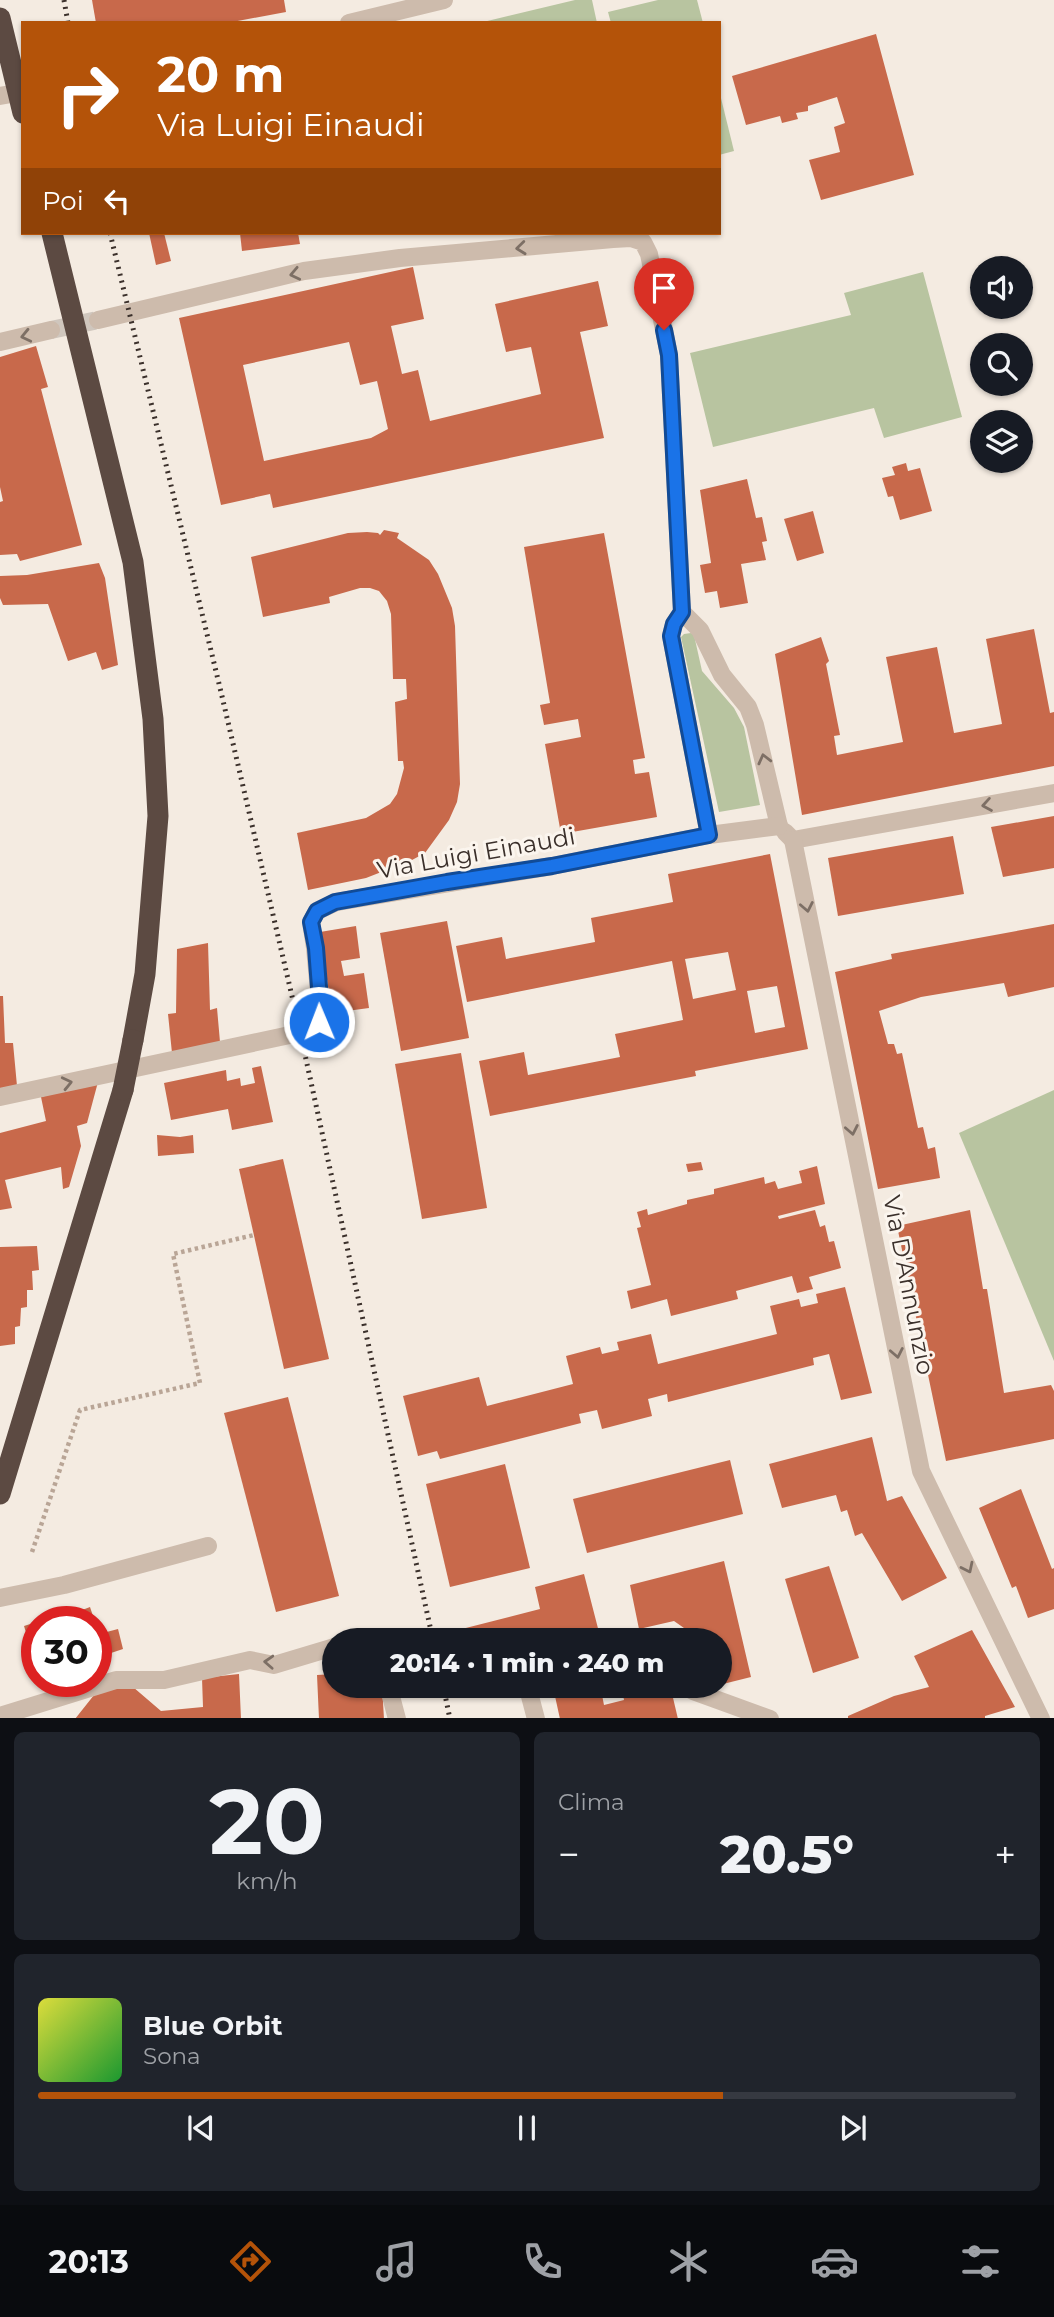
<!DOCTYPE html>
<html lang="it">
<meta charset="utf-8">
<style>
body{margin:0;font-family:Montserrat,sans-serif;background:#20242c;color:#f1f3f6;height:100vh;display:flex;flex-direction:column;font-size:26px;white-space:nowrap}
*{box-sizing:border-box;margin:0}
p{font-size:23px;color:#9ea1a6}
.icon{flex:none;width:38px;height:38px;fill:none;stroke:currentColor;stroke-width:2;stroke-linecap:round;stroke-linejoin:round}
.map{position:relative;height:1718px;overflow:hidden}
.drawer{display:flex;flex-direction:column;gap:14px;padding:14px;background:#0d0f14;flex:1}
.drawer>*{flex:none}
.guide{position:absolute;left:21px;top:21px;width:700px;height:214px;border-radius:0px;box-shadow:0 2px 5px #0004;background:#b45309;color:#fff;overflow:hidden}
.tools{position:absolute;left:970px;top:256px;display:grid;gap:14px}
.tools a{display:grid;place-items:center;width:63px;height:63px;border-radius:50%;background:#171b24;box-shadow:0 2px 5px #0004;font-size:35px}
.speed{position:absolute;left:21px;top:1606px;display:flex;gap:14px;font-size:35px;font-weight:700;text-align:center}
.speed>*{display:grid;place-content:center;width:91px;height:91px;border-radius:50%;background:#171b24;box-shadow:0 2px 5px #0004;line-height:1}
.speed .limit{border:10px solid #d22;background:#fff;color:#111}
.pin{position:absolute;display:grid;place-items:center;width:60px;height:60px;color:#fff;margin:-72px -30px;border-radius:50% 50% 50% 0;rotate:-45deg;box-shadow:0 0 7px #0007}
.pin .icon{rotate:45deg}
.me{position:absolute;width:77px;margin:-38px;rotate:359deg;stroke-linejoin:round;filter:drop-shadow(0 0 5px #0008)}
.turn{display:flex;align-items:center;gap:24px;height:147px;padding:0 21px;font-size:32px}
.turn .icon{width:91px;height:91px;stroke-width:2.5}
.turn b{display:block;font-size:49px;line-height:60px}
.then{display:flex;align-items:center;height:66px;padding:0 21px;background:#0003;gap:14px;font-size:26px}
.big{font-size:52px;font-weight:800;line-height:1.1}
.drawer .tile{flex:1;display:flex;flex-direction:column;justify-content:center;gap:10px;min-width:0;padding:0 24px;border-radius:10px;background:#20242c}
.drawer .dial{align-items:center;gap:0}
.dial b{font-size:91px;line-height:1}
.song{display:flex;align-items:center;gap:21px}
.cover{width:84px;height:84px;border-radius:10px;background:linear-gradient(135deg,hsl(60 70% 55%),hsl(130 70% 35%))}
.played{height:7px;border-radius:4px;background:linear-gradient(90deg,#b45309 70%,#363941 70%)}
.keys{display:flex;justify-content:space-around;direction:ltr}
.heat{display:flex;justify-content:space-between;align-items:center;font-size:38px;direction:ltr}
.drawer .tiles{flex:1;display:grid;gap:14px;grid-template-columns:1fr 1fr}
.tile:last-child{grid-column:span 2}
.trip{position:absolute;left:322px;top:1628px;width:410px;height:70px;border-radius:35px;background:#171b24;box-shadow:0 2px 5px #0004;font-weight:800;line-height:70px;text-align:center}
.menu{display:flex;height:112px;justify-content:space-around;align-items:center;background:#090b0e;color:#9ea1a6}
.menu .icon{width:49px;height:49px}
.menu .active{color:#b45309}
.menu b{font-size:32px;color:#f1f3f6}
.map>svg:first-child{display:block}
.green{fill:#b8c4a0}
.building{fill:#c8694b;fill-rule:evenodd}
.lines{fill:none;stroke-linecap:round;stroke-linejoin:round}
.minor-tunnel{stroke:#cfc6bd;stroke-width:18;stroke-dasharray:18 9;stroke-linecap:butt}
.path{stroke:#b9a596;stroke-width:4.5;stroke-dasharray:3.5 3.5;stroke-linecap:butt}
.minor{stroke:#cdbbac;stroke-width:18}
.highway{stroke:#5c4a42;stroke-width:21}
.rail{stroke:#3b302b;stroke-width:5;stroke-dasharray:2 5;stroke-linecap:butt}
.highway-bridge{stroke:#5c4a42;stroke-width:21}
.oneway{stroke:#7d6f65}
.route-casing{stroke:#114b97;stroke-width:18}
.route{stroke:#1a73e8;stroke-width:12}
.labels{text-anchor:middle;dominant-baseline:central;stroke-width:6;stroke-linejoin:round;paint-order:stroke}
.street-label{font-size:24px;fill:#3b302b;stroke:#fbf5ee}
</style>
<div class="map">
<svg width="1054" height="1719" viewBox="0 0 1054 1719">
<rect width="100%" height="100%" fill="#f4ebe1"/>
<g class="green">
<path d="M575 0H592L597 23H479Z"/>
<path d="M658 0H697L703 23H611L608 12Z"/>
<path d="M719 90 734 151 719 155Z"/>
<path d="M923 272 962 417 884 438 874 408 713 447 690 353 851 315 844 293Z"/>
<path d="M691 633 694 635 702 671 734 708 744 727 760 805 719 812 681 637 684 634Z"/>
<path d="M1054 1090V1361L959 1133Z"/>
</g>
<g class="building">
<path d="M92 0H284L286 12 227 23H96Z"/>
<path d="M876 34 914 175 821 200 809 160 840 152 834 127 845 123 837 97 808 106V111L796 113 798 119 782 123 780 116 746 125 732 76Z"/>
<path d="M149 233H164L171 261 156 265Z"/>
<path d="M240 233H298L300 244 242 251Z"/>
<path d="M413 267 424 319 391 326 402 374 418 370 430 421 541 394 531 347 506 352 495 304 598 281 608 326 580 332 604 438 273 508 270 494 221 505 179 318ZM349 342 360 385 377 381 388 429 371 438 264 461 243 365Z"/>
<path d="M36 346 48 387 41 389 82 545 20 561 17 554 0 555V502L3 501 0 487V357Z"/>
<path d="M906 463 908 471 920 468 932 511 900 520 893 496 888 497 882 478 895 475 892 467Z"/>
<path d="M747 479 756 518 762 517 767 541 762 542 766 560 741 564 748 603 720 608 717 591 705 593 700 565 711 563 700 490Z"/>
<path d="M813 511 824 553 797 561 784 519Z"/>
<path d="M384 530 399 533 397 538 429 560 438 574 452 608 455 626 460 784 457 802 449 820 425 853 412 860 366 878 308 890 297 833 366 818 390 804 397 794 404 768 403 761H398L395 702 407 699 406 679H393L391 614 387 601 379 591 370 588H360L329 597 330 603 263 617 251 557 348 533 367 532 378 533 380 535Z"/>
<path d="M604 533 645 758 633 760 635 774 649 772 657 817 561 834 545 744 581 737 578 719 544 725 540 705 550 703 524 547Z"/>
<path d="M99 563 105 578 118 665 102 670 96 652 68 661 48 604 3 605 0 598V576L27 575Z"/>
<path d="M1034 629 1050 713 1054 712V766L802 815 775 654 821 637 829 661 826 664 840 735 834 736 837 755 903 742 886 657 937 647 954 733 1002 724 986 639Z"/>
<path d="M1054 816V868L1003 877 991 827Z"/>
<path d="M953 836 964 894 838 916 828 858Z"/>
<path d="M770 854 808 1049 695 1071 696 1076 490 1116 479 1061 524 1052 528 1075 620 1057 615 1034 683 1020 672 961 467 1002 456 946 502 937 506 959 595 942 591 918 673 902 668 874ZM728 952 736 990 693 999 685 959ZM777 986 785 1027 755 1033 747 991Z"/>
<path d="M447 921 469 1038 401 1051 380 933Z"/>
<path d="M1054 924V987L1008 997 1004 983 921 997 879 1011 888 1044H894L897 1054 902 1053 918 1128 923 1127 928 1149 935 1147 940 1178 878 1189 835 972 892 959 891 954Z"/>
<path d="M356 926 360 958 341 961 344 976 364 973 369 1008 332 1013 320 932Z"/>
<path d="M208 943 210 1010 217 1008 220 1042 172 1053 168 1014 176 1013 177 949Z"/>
<path d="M0 996H3L5 1043H13L17 1086 0 1090Z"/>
<path d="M461 1053 487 1208 422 1219 395 1064Z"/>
<path d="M261 1066 273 1122 232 1130 228 1109 171 1120 164 1083 226 1070 227 1081 240 1078 241 1086 255 1083 252 1068Z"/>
<path d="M98 1082 87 1123 77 1126 81 1146 69 1187 63 1189 61 1167 5 1180 12 1208 0 1210V1133L46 1121 41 1097Z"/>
<path d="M157 1135 180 1137 193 1135 194 1153 158 1156Z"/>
<path d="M283 1159 329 1359 284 1369 239 1169Z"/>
<path d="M701 1162 703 1170 688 1172 686 1164Z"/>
<path d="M817 1166 825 1204 778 1216 779 1219 815 1210 820 1227 825 1225 829 1242 834 1241 841 1268 809 1277 813 1289 797 1293 792 1276 736 1291 738 1299 671 1316 667 1299 631 1309 627 1291 651 1285 637 1228 641 1227 637 1212 647 1209 648 1215 687 1204V1200L714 1194V1189L764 1177 765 1184 775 1181 778 1189 802 1183 799 1171Z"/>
<path d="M970 1210 983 1289H987L1004 1393 1051 1385 1054 1391V1439L946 1461 897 1226Z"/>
<path d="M37 1246 39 1270 32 1271 33 1290H27V1307L21 1308 20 1326 15 1327V1344L0 1346V1247Z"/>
<path d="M845 1287 872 1393 841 1400 829 1354 813 1358 814 1365 668 1402 667 1394 648 1399 652 1416 602 1429 597 1410 579 1414 581 1423 440 1459 437 1451 418 1456 403 1396 479 1377 487 1406 573 1384 566 1356 600 1347 602 1354 619 1350 617 1342 651 1334 658 1364 777 1334 770 1306 799 1299 801 1307 818 1303 816 1294Z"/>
<path d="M288 1397 339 1596 276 1612 224 1413Z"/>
<path d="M872 1437 887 1501 902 1496 947 1578 902 1601 862 1533 855 1536 847 1510 841 1512 836 1495 782 1508 769 1464Z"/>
<path d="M730 1460 743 1514 587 1553 573 1499Z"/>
<path d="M505 1464 530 1568 450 1587 426 1484Z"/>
<path d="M1021 1489 1052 1569 1054 1568V1609L1028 1618 1016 1586 1012 1588 979 1508Z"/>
<path d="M724 1561 751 1677 719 1685V1640H696L694 1635 674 1621 639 1629 630 1585Z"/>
<path d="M829 1566 859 1658 813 1673 785 1579Z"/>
<path d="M584 1574 601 1640H456L454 1631 540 1609 535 1587Z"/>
<path d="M90 1607 95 1622H37L36 1665 24 1626 77 1609V1612Z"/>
<path d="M96 1626 99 1634 118 1629 123 1649 105 1655 103 1649 96 1651Z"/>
<path d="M972 1630 1015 1707 985 1716V1719H848V1716L894 1696 929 1687 914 1656Z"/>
<path d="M239 1674 241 1719H75L98 1690 133 1687 161 1711 203 1707 202 1678Z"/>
<path d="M334 1674V1685H382L384 1719H319L317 1675Z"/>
<path d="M562 1685H600L604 1705 624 1700 621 1685H670L678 1719H560L553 1687Z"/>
</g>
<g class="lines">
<path class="minor-tunnel" d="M51 330 98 320"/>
<path class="path" d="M32 1552 80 1410 200 1383 173 1254 254 1235"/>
<g class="minor">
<path d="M349 23 444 0"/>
<path d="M0 96 23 92"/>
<path d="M98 320 304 271 400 258 613 239 631 238 643 242 649 254 669 355 682 612 700 630 722 675 748 707 755 725 779 826"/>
<path d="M0 342 51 330"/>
<path d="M682 612 674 624 671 636 709 835"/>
<path d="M785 832 793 840 1054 793"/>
<path d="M793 840 921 1471 1041 1719"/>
<path d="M0 1097 313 1030 319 1022 321 1013 315 948 311 922 317 911 336 902 552 866 709 835 779 826"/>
<path d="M0 1598 64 1585 208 1546"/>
<path d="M388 1685 397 1719"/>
<path d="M527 1685 536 1719"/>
<path d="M690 1685 693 1691 770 1719"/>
<path d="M0 1716 116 1680H164L250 1660 274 1665 334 1647"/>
</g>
<g class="highway">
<path d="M52 233 133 562 153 719 158 816 145 974 133 1040"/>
<path d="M0 1494 123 1090"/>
</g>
<g class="rail">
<path d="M64 0 68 23"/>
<path d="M110 233 221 692 295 1009 433 1640"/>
<path d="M443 1685 450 1719"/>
</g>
<g class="highway-bridge">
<path d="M0 18 23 113"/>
<path d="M123 1090 133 1040"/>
</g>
</g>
<defs><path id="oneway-chevron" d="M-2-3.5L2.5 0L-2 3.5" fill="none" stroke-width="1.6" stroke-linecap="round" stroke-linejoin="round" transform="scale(1.75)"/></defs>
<g class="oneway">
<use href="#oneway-chevron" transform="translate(521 248) rotate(174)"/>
<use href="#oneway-chevron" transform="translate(295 274) rotate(168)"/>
<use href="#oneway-chevron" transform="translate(26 336) rotate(167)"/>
<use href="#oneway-chevron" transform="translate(764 759) rotate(-104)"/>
<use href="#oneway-chevron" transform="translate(987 805) rotate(170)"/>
<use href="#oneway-chevron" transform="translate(807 907) rotate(79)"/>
<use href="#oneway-chevron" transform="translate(67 1083) rotate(-13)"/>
<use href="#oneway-chevron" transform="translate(852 1130) rotate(79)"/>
<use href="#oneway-chevron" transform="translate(897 1353) rotate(79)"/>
<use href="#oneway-chevron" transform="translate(968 1568) rotate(64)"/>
<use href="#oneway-chevron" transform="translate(269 1662) rotate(-177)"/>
</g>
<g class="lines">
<g class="route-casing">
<path id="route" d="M319 1022 321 1013 316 948 311 922 317 911 335 902 447 882 552 866 709 835 671 636 674 624 682 612 669 355 664 330"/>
</g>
<use href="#route" class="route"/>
</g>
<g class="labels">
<g class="street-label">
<text transform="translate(476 853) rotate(-10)">Via Luigi Einaudi</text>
<text transform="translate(909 1285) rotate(79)">Via D'Annunzio</text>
</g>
</g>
</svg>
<div class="tools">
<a><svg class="icon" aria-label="sound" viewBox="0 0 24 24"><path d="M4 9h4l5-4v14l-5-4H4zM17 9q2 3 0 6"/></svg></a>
<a><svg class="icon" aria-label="search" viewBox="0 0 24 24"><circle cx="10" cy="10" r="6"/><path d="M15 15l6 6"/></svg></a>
<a><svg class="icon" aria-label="layers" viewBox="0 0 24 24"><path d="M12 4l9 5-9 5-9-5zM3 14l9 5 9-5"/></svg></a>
</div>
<div class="speed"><div class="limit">30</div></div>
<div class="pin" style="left:664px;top:330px;background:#d93025"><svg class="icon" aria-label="arrive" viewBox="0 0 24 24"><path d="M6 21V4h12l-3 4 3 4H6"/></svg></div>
<svg class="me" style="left:319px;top:1022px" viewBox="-20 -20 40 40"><circle r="17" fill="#1a73e8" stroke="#fff" stroke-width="3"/><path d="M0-11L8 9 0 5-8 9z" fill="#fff"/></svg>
<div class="trip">20:14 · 1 min · 240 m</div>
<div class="guide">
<div class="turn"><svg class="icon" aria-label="right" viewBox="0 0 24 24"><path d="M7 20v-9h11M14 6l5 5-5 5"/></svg><div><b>20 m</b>Via Luigi Einaudi</div></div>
<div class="then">Poi<svg class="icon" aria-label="left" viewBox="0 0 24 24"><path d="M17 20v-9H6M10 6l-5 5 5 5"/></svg></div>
</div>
</div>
<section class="drawer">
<div class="tiles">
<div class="tile dial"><b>20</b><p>km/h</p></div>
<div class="tile"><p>Clima</p>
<div class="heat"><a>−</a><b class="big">20.5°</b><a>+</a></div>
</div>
<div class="tile">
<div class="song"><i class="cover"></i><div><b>Blue Orbit</b><p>Sona</p></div></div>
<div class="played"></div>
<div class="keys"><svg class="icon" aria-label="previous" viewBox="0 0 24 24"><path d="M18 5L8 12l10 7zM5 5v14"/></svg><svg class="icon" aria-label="pause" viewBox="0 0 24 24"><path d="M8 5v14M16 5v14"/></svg><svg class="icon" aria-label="next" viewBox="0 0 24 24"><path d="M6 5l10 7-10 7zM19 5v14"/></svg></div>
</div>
</div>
</section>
<nav class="menu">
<b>20:13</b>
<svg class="icon active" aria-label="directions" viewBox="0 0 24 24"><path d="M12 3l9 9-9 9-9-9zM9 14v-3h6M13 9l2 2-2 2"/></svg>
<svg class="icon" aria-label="music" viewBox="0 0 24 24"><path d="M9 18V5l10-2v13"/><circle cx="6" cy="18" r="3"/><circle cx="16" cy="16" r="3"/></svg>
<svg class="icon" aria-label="phone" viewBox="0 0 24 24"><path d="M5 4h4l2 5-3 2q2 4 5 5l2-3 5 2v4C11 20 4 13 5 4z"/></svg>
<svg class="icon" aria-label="climate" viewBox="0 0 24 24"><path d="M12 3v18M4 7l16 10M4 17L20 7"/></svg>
<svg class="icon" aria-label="car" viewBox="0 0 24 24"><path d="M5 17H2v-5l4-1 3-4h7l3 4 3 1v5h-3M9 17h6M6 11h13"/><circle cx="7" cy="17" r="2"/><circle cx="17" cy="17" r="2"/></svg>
<svg class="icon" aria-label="filters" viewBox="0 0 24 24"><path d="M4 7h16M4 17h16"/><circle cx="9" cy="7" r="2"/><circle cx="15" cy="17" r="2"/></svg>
</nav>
